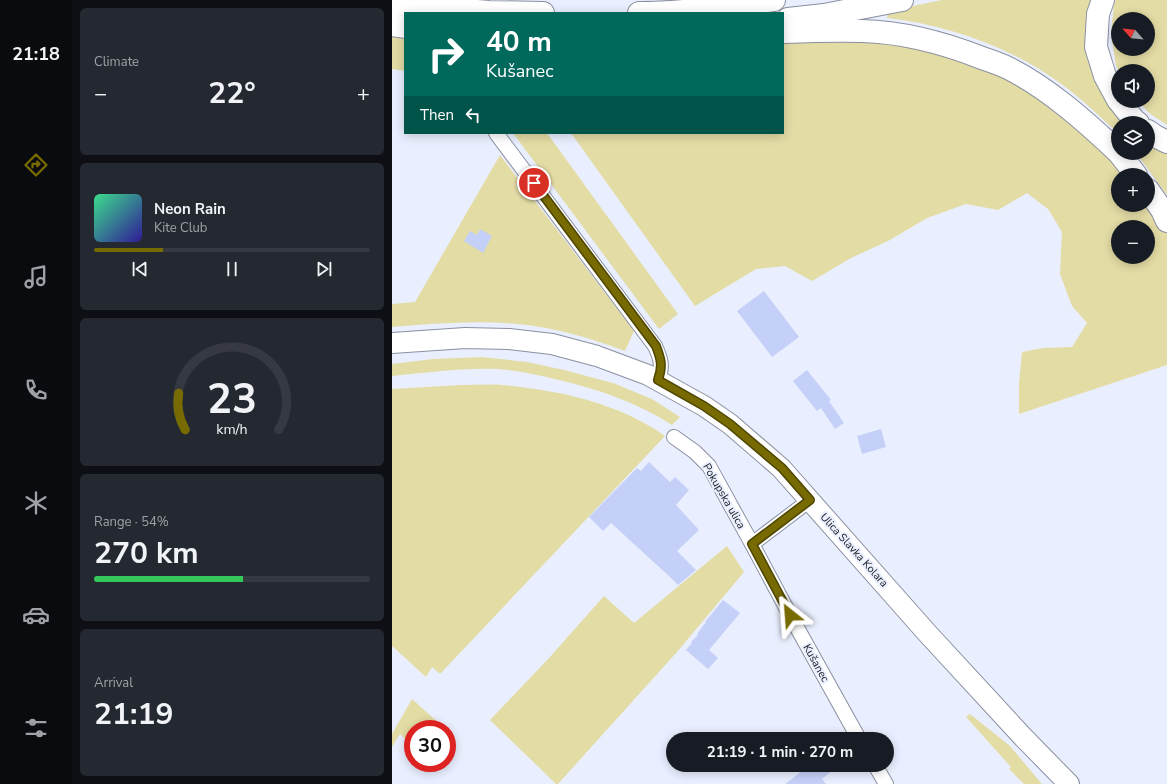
<!DOCTYPE html>
<meta charset="utf-8">
<style>
body{margin:0;font-family:"Nunito Sans",sans-serif;background:#242831;color:#f1f3f6;height:100vh;display:flex;flex-direction:column;font-size:15px;white-space:nowrap}
*{box-sizing:border-box;margin:0}
p{font-size:13px;color:#9ea1a6}
.icon{flex:none;width:22px;height:22px;fill:none;stroke:currentColor;stroke-width:2;stroke-linecap:round;stroke-linejoin:round}
.map{position:relative;flex:1;overflow:hidden}
.sheet{display:flex;flex-direction:column;gap:8px;padding:8px;background:#0d0f14;width:320px}
.sheet>*{flex:none}
.top-card{position:absolute;left:12px;top:12px;width:380px;height:122px;border-radius:0px;box-shadow:0 2px 10px #0003;background:#00695c;color:#fff;overflow:hidden}
.needle{width:26px;rotate:297deg}
.tools{position:absolute;left:719px;top:12px;display:grid;gap:8px}
.tools a{display:grid;place-items:center;width:44px;height:44px;border-radius:50%;background:#171b24;box-shadow:0 2px 10px #0003;font-size:20px}
.speed{position:absolute;left:12px;top:720px;display:flex;gap:8px;font-size:20px;font-weight:700;text-align:center}
.speed>*{display:grid;place-content:center;width:52px;height:52px;border-radius:50%;background:#171b24;box-shadow:0 2px 10px #0003;line-height:1}
.speed .limit{border:6px solid #d22;background:#fff;color:#111}
.pin{position:absolute;display:grid;place-items:center;width:34px;height:34px;color:#fff;margin:-17px;border:2px solid #fff;border-radius:50%;box-shadow:0 1px 4px #0007}
.me{position:absolute;width:44px;margin:-22px;rotate:332deg;stroke-linejoin:round;filter:drop-shadow(0 0 3px #0008)}
.turn{display:flex;align-items:center;gap:14px;height:84px;padding:0 16px;font-size:18px}
.turn .icon{width:52px;height:52px;stroke-width:2.5}
.turn b{display:block;font-size:28px;line-height:34px}
.then{display:flex;align-items:center;height:38px;padding:0 16px;background:#0003;gap:8px;font-size:15px}
.big{font-size:30px;font-weight:700;line-height:1.1}
.sheet .tile{flex:1;display:flex;flex-direction:column;justify-content:center;gap:6px;min-width:0;padding:0 14px;border-radius:6px;background:#242831}
.sheet .dial{align-items:center;gap:0}
.dial svg{height:104px;overflow:visible;fill:none;stroke:#363941;stroke-width:7;stroke-linecap:round;text-anchor:middle}
.dial text{fill:#f1f3f6;stroke:none}
.song{display:flex;align-items:center;gap:12px}
.cover{width:48px;height:48px;border-radius:6px;background:linear-gradient(135deg,hsl(150 70% 55%),hsl(250 70% 35%))}
.played{height:4px;border-radius:2px;background:linear-gradient(90deg,#776a01 25%,#363941 25%)}
.keys{display:flex;justify-content:space-around;direction:ltr}
.heat{display:flex;justify-content:space-between;align-items:center;font-size:22px;direction:ltr}
.charge{height:6px;border-radius:3px;background:linear-gradient(90deg,#34c759 54%,#363941 0)}
.trip{position:absolute;left:274px;top:732px;width:228px;height:40px;border-radius:20px;background:#171b24;box-shadow:0 2px 10px #0003;font-weight:700;line-height:40px;text-align:center}
main{display:flex;flex:1;min-height:0}
.dock{display:flex;flex-direction:column;width:72px;justify-content:space-around;align-items:center;background:#090b0e;color:#9ea1a6}
.dock .icon{width:28px;height:28px}
.dock .current{color:#776a01}
.dock b{font-size:18px;color:#f1f3f6}
.map>svg:first-child{display:block}
.green{fill:#e3dca5;fill-rule:evenodd}
.building{fill:#c5d0f8}
.lines{fill:none;stroke-linecap:round;stroke-linejoin:round}
.minor-casing{stroke:#8a90a1;stroke-width:16}
.secondary-casing{stroke:#8a90a1;stroke-width:22}
.motorway-casing{stroke:#8a90a1;stroke-width:24}
.minor{stroke:#fff;stroke-width:14}
.secondary{stroke:#fff;stroke-width:20}
.motorway{stroke:#fff;stroke-width:22}
.route-casing{stroke:#4d4501;stroke-width:10}
.route{stroke:#776a01;stroke-width:7}
.labels{text-anchor:middle;dominant-baseline:central;stroke-width:4;stroke-linejoin:round;paint-order:stroke}
.street-label{font-size:11px;fill:#181a20;stroke:#eaefff}
</style>
<main>
<nav class="dock">
<b>21:18</b>
<svg class="icon current" aria-label="directions" viewBox="0 0 24 24"><path d="M12 3l9 9-9 9-9-9zM9 14v-3h6M13 9l2 2-2 2"/></svg>
<svg class="icon" aria-label="music" viewBox="0 0 24 24"><path d="M9 18V5l10-2v13"/><circle cx="6" cy="18" r="3"/><circle cx="16" cy="16" r="3"/></svg>
<svg class="icon" aria-label="phone" viewBox="0 0 24 24"><path d="M5 4h4l2 5-3 2q2 4 5 5l2-3 5 2v4C11 20 4 13 5 4z"/></svg>
<svg class="icon" aria-label="climate" viewBox="0 0 24 24"><path d="M12 3v18M4 7l16 10M4 17L20 7"/></svg>
<svg class="icon" aria-label="car" viewBox="0 0 24 24"><path d="M5 17H2v-5l4-1 3-4h7l3 4 3 1v5h-3M9 17h6M6 11h13"/><circle cx="7" cy="17" r="2"/><circle cx="17" cy="17" r="2"/></svg>
<svg class="icon" aria-label="filters" viewBox="0 0 24 24"><path d="M4 7h16M4 17h16"/><circle cx="9" cy="7" r="2"/><circle cx="15" cy="17" r="2"/></svg>
</nav>
<section class="sheet">
<div class="tile"><p>Climate</p>
<div class="heat"><a>−</a><b class="big">22°</b><a>+</a></div>
</div>
<div class="tile">
<div class="song"><i class="cover"></i><div><b>Neon Rain</b><p>Kite Club</p></div></div>
<div class="played"></div>
<div class="keys"><svg class="icon" aria-label="previous" viewBox="0 0 24 24"><path d="M18 5L8 12l10 7zM5 5v14"/></svg><svg class="icon" aria-label="pause" viewBox="0 0 24 24"><path d="M8 5v14M16 5v14"/></svg><svg class="icon" aria-label="next" viewBox="0 0 24 24"><path d="M6 5l10 7-10 7zM19 5v14"/></svg></div>
</div>
<div class="tile dial"><svg viewBox="0 0 100 80">
<path d="M14 69A42 42 0 1 1 86 69"/>
<path d="M14 69A42 42 0 0 1 9 41" stroke="#776a01"/>
<text x="50" y="56" font-size="32" font-weight="700">23</text>
<text x="50" y="72" font-size="11">km/h</text>
</svg></div>
<div class="tile"><p>Range · 54%</p><b class="big">270 km</b><div class="charge"></div></div>
<div class="tile"><p>Arrival</p><b class="big">21:19</b></div>
</section>
<div class="map">
<svg width="775" height="784" viewBox="0 0 775 784">
<rect width="100%" height="100%" fill="#eaefff"/>
<g class="green">
<path d="M550 0H703L699 18 737 123H726V133C707 116 689 98 668 83 618 47 556 25 495 18L496 11Z"/>
<path d="M724 0H775V125L757 113 746 101H756V71H727L724 66 719 34 722 3ZM726 19H756V49H726Z"/>
<path d="M0 32 13 33V71L0 69Z"/>
<path d="M490 37 548 50 645 91 739 175H726V205H756L775 231V365L627 414V383L630 352 651 348 680 347 695 323 680 306 668 274 670 232 656 209 635 193 606 210 574 204 535 218 498 240 459 258 420 281 393 266 364 269 303 306 179 133H391V41ZM726 227H756V257H726Z"/>
<path d="M121 133H155L286 314 267 329Z"/>
<path d="M756 138 775 149V195L744 153H756Z"/>
<path d="M108 155 242 331 233 351C198 338 162 327 125 324 83 320 41 324 0 327V304L23 302Z"/>
<path d="M90 357 135 362 172 370 221 383 260 399 288 417 280 425C244 402 208 390 167 380 146 375 125 370 104 369 69 368 34 373 0 376V364L41 359Z"/>
<path d="M68 385C82 385 96 384 111 385 122 386 133 388 144 389 189 396 235 409 273 436L48 674 40 667 34 677 0 646V389Z"/>
<path d="M335 546 352 572 285 652 166 784H164L98 720 157 658 212 596 242 623Z"/>
<path d="M20 699 49 725 46 729H21V747L8 734 0 747V734Z"/>
<path d="M578 714 618 746 650 784H632L617 769 619 767 574 717Z"/>
</g>
<g class="building">
<path d="M88 229 100 236 91 253 72 241 78 231 85 235Z"/>
<path d="M372 291 407 337 380 357 345 311Z"/>
<path d="M415 370 439 400 437 401 452 423 443 429 429 408 425 411 401 381Z"/>
<path d="M489 429 494 447 470 454 465 436Z"/>
<path d="M257 462 278 482 283 477 297 490 284 505 307 530 285 551 304 570 286 585 278 577 219 523 211 531 197 517 245 468 249 471Z"/>
<path d="M331 600 348 613 317 650 326 658 316 669 294 650 300 643 299 642 306 635 305 634 314 622H313Z"/>
<path d="M418 765H447L430 779 434 784H393Z"/>
</g>
<g class="lines">
<g class="minor-casing">
<g id="minor">
<path d="M104 133 263 346C269 359 271 366 266 380"/>
<path d="M282 437 303 452 317 466 360 544"/>
<path d="M418 500 360 544 398 615 467 739"/>
<path d="M483 765 494 784"/>
</g>
</g>
<g class="secondary-casing">
<path id="secondary" d="M0 343 73 338 117 339 160 344 205 356 256 375 312 406 338 424 389 468 536 634 631 737 677 784"/>
</g>
<g class="motorway-casing">
<g id="motorway">
<path d="M711 0 706 14 704 47 713 76 726 100"/>
<path d="M0 4 97 12 151 13"/>
<path d="M247 13C292 13 337 6 382 0"/>
<path d="M396 19 432 15 510 0"/>
<path d="M0 25 13 27"/>
<path d="M391 32C417 31 444 30 470 31 511 32 552 43 590 58 599 61 608 64 616 68 656 88 693 121 726 152"/>
<path d="M727 101 742 120 746 123"/>
<path d="M756 131 763 136 775 142"/>
<path d="M727 153 744 175"/>
<path d="M756 190 770 210 775 221"/>
</g>
</g>
<use href="#minor" class="minor"/>
<use href="#secondary" class="secondary"/>
<use href="#motorway" class="motorway"/>
</g>
<g class="lines">
<g class="route-casing">
<path id="route" d="M142 183 264 346C269 359 271 366 266 380L312 406 338 424 390 468 418 500 360 544 398 615"/>
</g>
<use href="#route" class="route"/>
</g>
<g class="labels">
<g class="street-label">
<text transform="translate(332 496) rotate(60)">Pokupska ulica</text>
<text transform="translate(462 550) rotate(48)">Ulica Slavka Kolara</text>
<text transform="translate(424 663) rotate(61)">Kušanec</text>
</g>
</g>
</svg>
<div class="tools">
<a><svg class="needle" viewBox="-14 -14 28 28"><path d="M0-13l5 13h-10z" fill="#e53935"/><path d="M0 13l5-13h-10z" fill="#9ea1a6"/></svg></a>
<a><svg class="icon" aria-label="sound" viewBox="0 0 24 24"><path d="M4 9h4l5-4v14l-5-4H4zM17 9q2 3 0 6"/></svg></a>
<a><svg class="icon" aria-label="layers" viewBox="0 0 24 24"><path d="M12 4l9 5-9 5-9-5zM3 14l9 5 9-5"/></svg></a>
<a>+</a>
<a>−</a>
</div>
<div class="speed"><div class="limit">30</div></div>
<div class="pin" style="left:142px;top:183px;background:#d93025"><svg class="icon" aria-label="arrive" viewBox="0 0 24 24"><path d="M6 21V4h12l-3 4 3 4H6"/></svg></div>
<svg class="me" style="left:398px;top:615px" viewBox="-20 -20 40 40"><path d="M0-17L14 15 0 8-14 15z" fill="#776a01" stroke="#fff" stroke-width="4"/></svg>
<div class="trip">21:19 · 1 min · 270 m</div>
<div class="top-card">
<div class="turn"><svg class="icon" aria-label="right" viewBox="0 0 24 24"><path d="M7 20v-9h11M14 6l5 5-5 5"/></svg><div><b>40 m</b>Kušanec</div></div>
<div class="then">Then<svg class="icon" aria-label="left" viewBox="0 0 24 24"><path d="M17 20v-9H6M10 6l-5 5 5 5"/></svg></div>
</div>
</div>
</main>
